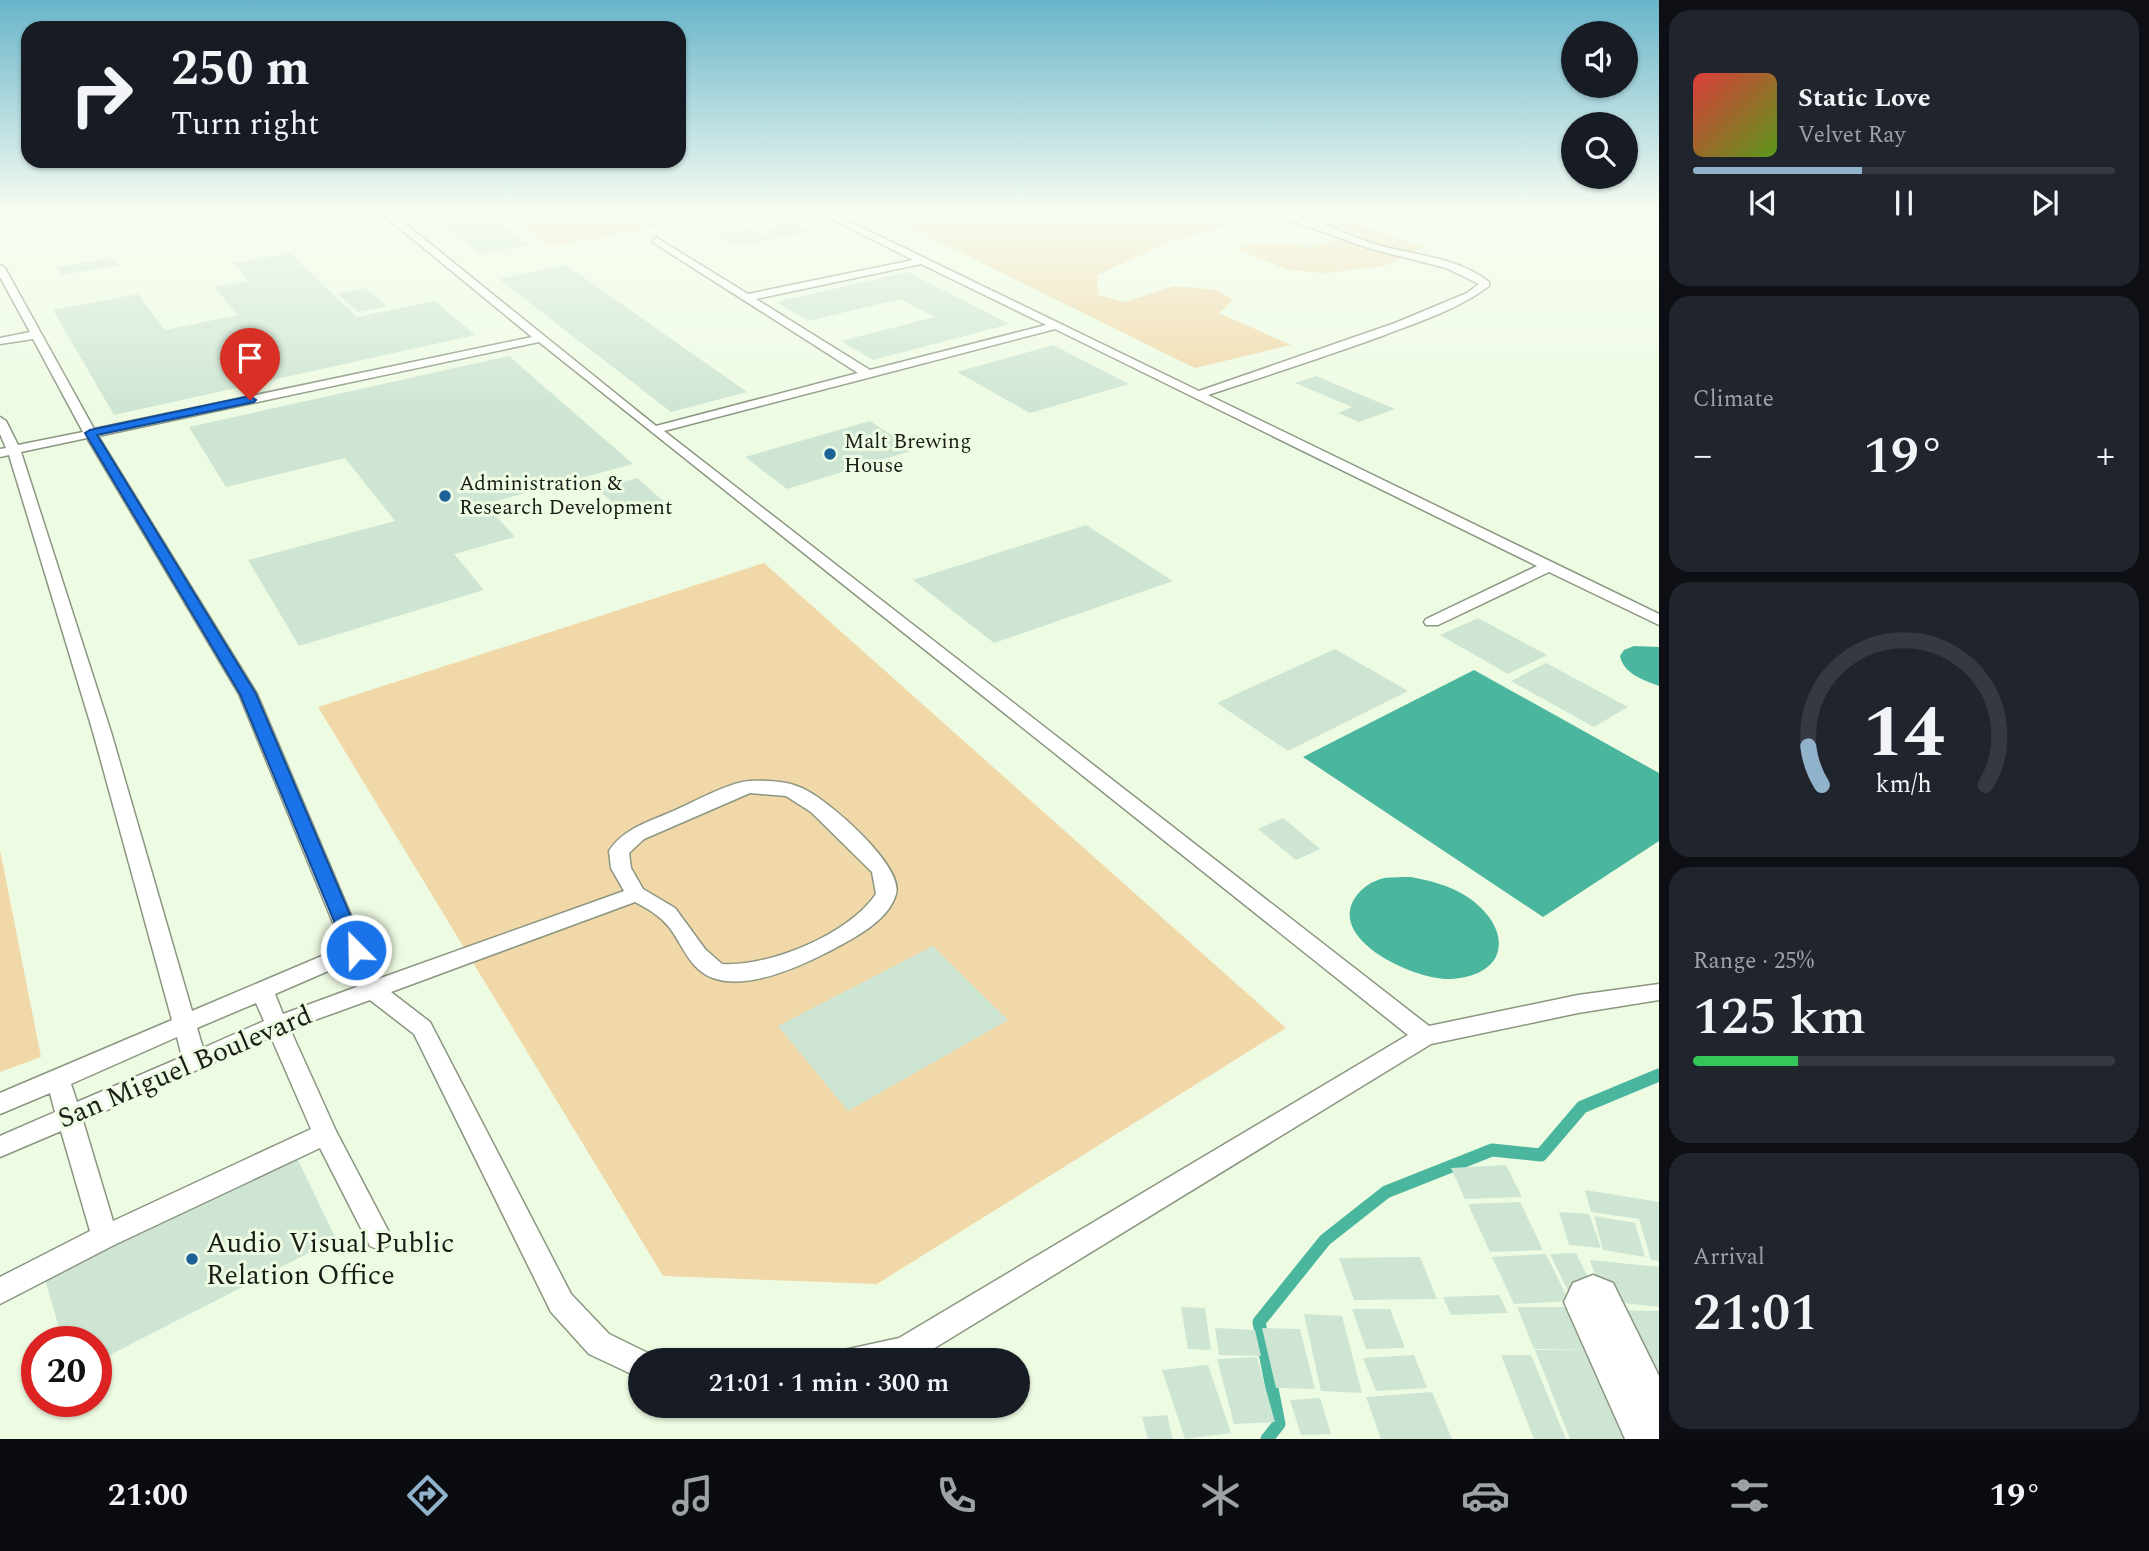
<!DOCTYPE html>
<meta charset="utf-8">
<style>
body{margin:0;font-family:Spectral,serif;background:#20242c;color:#f1f3f6;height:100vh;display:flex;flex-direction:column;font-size:26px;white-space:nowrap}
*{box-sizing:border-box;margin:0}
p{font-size:23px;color:#9ea1a6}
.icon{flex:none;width:38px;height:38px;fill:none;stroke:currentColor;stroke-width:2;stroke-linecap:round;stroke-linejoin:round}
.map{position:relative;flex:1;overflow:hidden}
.sheet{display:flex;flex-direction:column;gap:10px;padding:10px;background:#0d0f14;width:490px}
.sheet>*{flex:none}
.guide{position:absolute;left:21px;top:21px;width:665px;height:147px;border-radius:21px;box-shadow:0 2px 5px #0004;background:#171b24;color:#f1f3f6;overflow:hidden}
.fabs{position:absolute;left:1561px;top:21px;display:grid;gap:14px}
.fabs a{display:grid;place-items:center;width:77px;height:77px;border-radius:50%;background:#171b24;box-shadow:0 2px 5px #0004;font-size:35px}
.speed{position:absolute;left:21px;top:1326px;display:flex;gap:14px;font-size:35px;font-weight:700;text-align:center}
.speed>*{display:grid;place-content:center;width:91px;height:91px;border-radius:50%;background:#171b24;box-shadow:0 2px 5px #0004;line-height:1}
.speed .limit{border:10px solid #d22;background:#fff;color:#111}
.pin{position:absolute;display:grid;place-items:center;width:60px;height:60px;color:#fff;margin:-72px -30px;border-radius:50% 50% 50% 0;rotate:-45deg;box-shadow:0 0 7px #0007}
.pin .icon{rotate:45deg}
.me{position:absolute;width:77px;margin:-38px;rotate:337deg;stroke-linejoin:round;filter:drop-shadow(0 0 5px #0008)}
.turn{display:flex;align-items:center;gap:24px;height:147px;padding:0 35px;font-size:32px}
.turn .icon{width:91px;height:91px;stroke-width:2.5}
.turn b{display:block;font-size:49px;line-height:60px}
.big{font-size:52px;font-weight:600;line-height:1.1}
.sheet .card{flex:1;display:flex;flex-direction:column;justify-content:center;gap:10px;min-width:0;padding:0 24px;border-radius:21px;background:#20242c}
.sheet .dial{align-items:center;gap:0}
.dial svg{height:182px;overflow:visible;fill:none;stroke:#363941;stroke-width:7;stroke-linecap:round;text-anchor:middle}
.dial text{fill:#f1f3f6;stroke:none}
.song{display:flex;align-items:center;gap:21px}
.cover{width:84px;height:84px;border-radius:10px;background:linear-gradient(135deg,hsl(0 70% 55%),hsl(90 70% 35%))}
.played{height:7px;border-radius:4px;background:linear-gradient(90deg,#91b2cb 40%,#363941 40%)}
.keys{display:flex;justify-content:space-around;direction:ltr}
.heat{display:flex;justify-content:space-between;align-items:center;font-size:38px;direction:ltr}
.charge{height:10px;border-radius:5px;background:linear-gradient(90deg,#34c759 25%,#363941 0)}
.trip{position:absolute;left:628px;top:1348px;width:402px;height:70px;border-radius:35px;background:#171b24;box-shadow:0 2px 5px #0004;font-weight:600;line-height:70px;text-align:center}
.tabs{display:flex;height:112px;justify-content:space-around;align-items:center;background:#090b0e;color:#9ea1a6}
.tabs .icon{width:49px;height:49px}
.tabs .current{color:#91b2cb}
.tabs b{font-size:32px;color:#f1f3f6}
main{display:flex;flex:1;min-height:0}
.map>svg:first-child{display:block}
.green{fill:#f1d8a8}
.water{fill:#4bb69e}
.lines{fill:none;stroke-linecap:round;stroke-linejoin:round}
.stream{stroke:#4bb69e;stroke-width:13}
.building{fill:#cee5d3}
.service-casing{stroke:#8b9680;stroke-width:3}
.minor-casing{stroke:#8b9680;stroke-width:3}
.service{fill:#fff;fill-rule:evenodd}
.minor{fill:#fff;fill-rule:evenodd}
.route{fill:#1a73e8;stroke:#114b97;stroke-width:2}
.poi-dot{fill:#1b6296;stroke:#eefbe3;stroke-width:2.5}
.labels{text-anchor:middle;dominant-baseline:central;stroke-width:6;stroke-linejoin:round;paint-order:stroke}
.far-poi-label{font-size:21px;fill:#191d15;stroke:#eefbe3;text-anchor:start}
.near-street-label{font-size:28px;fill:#191d15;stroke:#eefbe3}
.near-poi-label{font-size:28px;fill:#191d15;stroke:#eefbe3;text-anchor:start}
</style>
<main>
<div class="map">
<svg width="1659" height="1439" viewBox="0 0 1659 1439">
<rect width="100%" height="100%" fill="#eefbe3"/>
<g class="green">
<path d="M501 213H729L550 247Z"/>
<path d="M881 213H1273L1171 241 1097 275 1098 295 1125 302 1174 286 1217 290 1233 300 1219 313 1291 345 1195 368Z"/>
<path d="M1300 213H1322L1424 247 1384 266 1324 273 1287 270 1235 248 1263 242 1309 247 1361 235Z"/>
<path d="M764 563 1286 1028 877 1284 663 1276 318 707Z"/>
<path d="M0 850 41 1057 0 1072Z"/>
</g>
<g class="water">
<path d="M1634 646 1659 647V686C1643 680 1624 674 1620 656L1624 650Z"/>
<path d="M1474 670 1659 773V841L1543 917 1303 757Z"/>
<path d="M1411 877C1430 881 1449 885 1466 896 1512 926 1512 975 1451 979 1416 981 1323 939 1357 895 1364 886 1373 881 1384 878 1392 877 1402 877 1411 877Z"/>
</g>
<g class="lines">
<path class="stream" d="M1267 1439 1279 1424 1259 1322 1325 1240 1386 1192 1492 1150 1541 1155 1582 1107 1659 1075"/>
</g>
<g class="building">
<path d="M239 213H278L271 218 246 221 235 219 234 217Z"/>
<path d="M491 216 530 245 481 254 443 224Z"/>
<path d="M795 222 813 231 736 247 717 235 752 229 762 235 772 233 763 228Z"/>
<path d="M290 253 357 317 435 301 475 335 114 415 53 310 138 294 165 330 238 315 214 287 249 281 233 263Z"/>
<path d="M113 258 119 265 62 275 57 267Z"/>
<path d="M566 265 747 392 671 412 499 279Z"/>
<path d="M907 272 1010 324 873 360 841 341 935 317 900 299 808 321 776 302Z"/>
<path d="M365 288 387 306 358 312 337 294Z"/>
<path d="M1053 345 1129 384 1030 413 957 372Z"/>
<path d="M509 356 633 464 485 504 515 537 454 554 484 590 299 646 248 560 395 521 345 458 226 487 189 427Z"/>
<path d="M1316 376 1395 409 1359 422 1338 413 1352 407 1295 383Z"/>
<path d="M870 421 914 450 787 489 745 457Z"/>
<path d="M637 478 669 506 629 518 598 489Z"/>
<path d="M1086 525 1173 581 994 643 913 580Z"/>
<path d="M1478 618 1547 655 1508 674 1440 635Z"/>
<path d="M1335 649 1408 691 1288 751 1217 703Z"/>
<path d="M1546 663 1628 707 1594 727 1511 681Z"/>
<path d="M1283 818 1320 849 1296 860 1258 829Z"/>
<path d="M933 946 1008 1020 848 1111 778 1026Z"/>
<path d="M297 1158 336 1239 96 1362V1342H63L45 1279Z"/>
<path d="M1506 1165 1522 1197 1465 1199 1451 1168Z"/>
<path d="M1585 1190 1659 1202V1261L1651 1260 1639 1219 1591 1212Z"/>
<path d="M1520 1202 1543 1250 1490 1252 1468 1204Z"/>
<path d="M1559 1212 1589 1214 1601 1248 1569 1245Z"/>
<path d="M1594 1216 1635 1223 1645 1257 1603 1250Z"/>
<path d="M1576 1253 1598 1297H1571L1550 1254Z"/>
<path d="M1546 1254 1569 1301 1514 1304 1492 1257Z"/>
<path d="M1420 1257 1437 1299 1354 1300 1339 1258Z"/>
<path d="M1590 1260 1659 1267V1307L1604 1301Z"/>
<path d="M1499 1295 1508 1313 1451 1315 1443 1297Z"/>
<path d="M1181 1307 1205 1308 1211 1350 1188 1349Z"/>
<path d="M1517 1307H1593L1655 1439H1570L1535 1350 1597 1349H1534Z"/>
<path d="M1352 1309H1390L1405 1348 1366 1349Z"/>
<path d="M1612 1310 1659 1311V1385Z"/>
<path d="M1304 1314 1342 1316 1362 1393 1321 1391Z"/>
<path d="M1215 1328 1255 1330 1261 1356 1219 1355Z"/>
<path d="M1262 1328 1300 1329 1315 1389 1276 1388Z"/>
<path d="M1414 1355 1427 1388 1376 1391 1363 1358Z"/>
<path d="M1501 1355H1531L1566 1439H1534Z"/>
<path d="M1257 1357 1275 1422 1234 1424 1217 1359Z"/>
<path d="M1208 1365 1231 1433 1185 1439 1162 1370Z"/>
<path d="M1432 1392 1452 1439H1381L1366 1397Z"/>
<path d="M1320 1398 1331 1434 1301 1435 1290 1400Z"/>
<path d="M1167 1415 1173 1439H1148L1142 1417Z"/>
</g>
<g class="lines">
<g class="service-casing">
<path id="service" d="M381 213H392L656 426 858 373 654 243 652 241 657 238 748 294 913 260 820 213H832L1199 391 1395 323 1467 293 1479 284 1446 268 1368 248 1285 218V214C1304 213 1350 236 1371 243 1409 255 1457 256 1489 282V286C1457 310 1418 322 1382 336 1324 357 1266 376 1208 395L1659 614V625L1549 572 1438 625H1426L1424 622 1426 619 1537 566 1055 329 664 431 1429 1026 1578 995 1659 984V1000L1578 1013 1431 1044 915 1360H840L844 1350 899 1338 1408 1035 539 342 98 436 257 694 378 979 624 891 611 868 609 851C623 829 648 822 671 812 692 803 727 783 749 781 767 780 790 781 806 790 830 802 904 866 896 894 888 923 848 941 824 954 794 969 746 990 713 978 689 969 683 945 669 927 659 915 648 909 635 902L391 992 430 1022 571 1294 609 1334 650 1354 652 1360H640V1378L589 1354 551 1312 414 1034 370 1000 290 1029 336 1131 392 1238 388 1246 379 1250 370 1246 320 1148 114 1245 0 1304V1277L90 1231 61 1131 0 1157V1136L55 1112 50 1093 0 1114V1093L172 1020 93 732 9 455 0 457V449L6 448 0 434V417L6 421 18 445 83 432 33 339 0 344V338L30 332 0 277V265L5 268 94 429 532 337ZM921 264 1046 325 870 370 756 299ZM87 438 239 694 343 947 192 1011 111 732 21 452ZM750 793 786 796 811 812 872 872 876 894C849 934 770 967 722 964L705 949 675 908 643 889 631 868 629 853 644 839ZM349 962 359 986 283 1014 275 994ZM256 1003 264 1021 203 1048 197 1028ZM177 1037 182 1057 77 1102 71 1084ZM271 1037 311 1129 113 1221 83 1121Z"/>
</g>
<g class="minor-casing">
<path id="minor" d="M1593 1275 1613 1283 1659 1376V1439H1625L1564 1302 1573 1283Z"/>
</g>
<use href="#service" class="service"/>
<use href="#minor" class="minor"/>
</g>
<linearGradient id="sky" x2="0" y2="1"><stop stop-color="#69b5ca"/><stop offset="0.51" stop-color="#f7fdf2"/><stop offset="1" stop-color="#f7fdf2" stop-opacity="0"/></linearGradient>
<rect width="1659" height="414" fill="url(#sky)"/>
<path class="route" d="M250 396 256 400 254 402 97 435 256 694 365 950 363 955H349L346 950 240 694 85 433 90 430Z"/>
<g class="poi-dot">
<circle cx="830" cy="454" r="7"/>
<circle cx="445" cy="496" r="7"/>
<circle cx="192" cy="1259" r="7"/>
</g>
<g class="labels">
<g class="far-poi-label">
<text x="844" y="442">Malt Brewing<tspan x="844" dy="24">House</tspan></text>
<text x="459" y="484">Administration &amp;<tspan x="459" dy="24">Research Development</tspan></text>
</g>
<g class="near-street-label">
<text transform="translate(185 1067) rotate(-23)">San Miguel Boulevard</text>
</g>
<g class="near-poi-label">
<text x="206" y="1243">Audio Visual Public<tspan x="206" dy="32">Relation Office</tspan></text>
</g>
</g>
</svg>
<div class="fabs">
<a><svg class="icon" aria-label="sound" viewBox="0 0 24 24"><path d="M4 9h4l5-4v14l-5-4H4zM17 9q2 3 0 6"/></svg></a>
<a><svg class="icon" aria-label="search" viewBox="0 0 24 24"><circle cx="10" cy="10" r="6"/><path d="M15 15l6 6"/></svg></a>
</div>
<div class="speed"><div class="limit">20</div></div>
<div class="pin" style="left:250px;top:400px;background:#d93025"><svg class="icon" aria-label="arrive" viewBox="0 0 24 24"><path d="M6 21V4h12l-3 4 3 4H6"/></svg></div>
<svg class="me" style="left:356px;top:950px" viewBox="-20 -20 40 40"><circle r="17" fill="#1a73e8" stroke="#fff" stroke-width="3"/><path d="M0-11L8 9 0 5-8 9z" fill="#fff"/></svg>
<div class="trip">21:01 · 1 min · 300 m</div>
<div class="guide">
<div class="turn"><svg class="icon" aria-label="right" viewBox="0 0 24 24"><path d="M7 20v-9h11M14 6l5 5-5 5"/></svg><div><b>250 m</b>Turn right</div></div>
</div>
</div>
<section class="sheet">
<div class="card">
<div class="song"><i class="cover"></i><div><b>Static Love</b><p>Velvet Ray</p></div></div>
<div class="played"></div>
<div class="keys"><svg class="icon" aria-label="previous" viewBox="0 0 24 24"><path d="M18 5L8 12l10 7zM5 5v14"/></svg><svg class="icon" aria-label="pause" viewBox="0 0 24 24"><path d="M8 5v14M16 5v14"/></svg><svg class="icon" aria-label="next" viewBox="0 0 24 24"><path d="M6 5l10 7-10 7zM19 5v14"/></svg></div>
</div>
<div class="card"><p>Climate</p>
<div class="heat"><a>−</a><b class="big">19°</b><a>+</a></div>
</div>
<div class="card dial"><svg viewBox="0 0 100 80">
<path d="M14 69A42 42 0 1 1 86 69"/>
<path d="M14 69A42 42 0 0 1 8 52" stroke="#91b2cb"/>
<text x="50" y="56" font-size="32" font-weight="700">14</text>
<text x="50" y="72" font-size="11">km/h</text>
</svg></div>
<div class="card"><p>Range · 25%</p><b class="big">125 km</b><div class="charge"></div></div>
<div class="card"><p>Arrival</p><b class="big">21:01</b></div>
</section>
</main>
<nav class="tabs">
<b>21:00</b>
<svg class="icon current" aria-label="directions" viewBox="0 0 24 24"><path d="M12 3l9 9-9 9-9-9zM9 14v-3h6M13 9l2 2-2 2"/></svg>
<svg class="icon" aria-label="music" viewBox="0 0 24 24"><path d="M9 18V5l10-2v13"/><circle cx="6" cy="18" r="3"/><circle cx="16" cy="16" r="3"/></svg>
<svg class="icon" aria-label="phone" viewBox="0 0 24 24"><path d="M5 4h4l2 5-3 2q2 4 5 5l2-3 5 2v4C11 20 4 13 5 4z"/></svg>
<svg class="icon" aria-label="climate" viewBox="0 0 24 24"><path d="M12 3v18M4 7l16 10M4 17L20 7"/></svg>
<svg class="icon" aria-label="car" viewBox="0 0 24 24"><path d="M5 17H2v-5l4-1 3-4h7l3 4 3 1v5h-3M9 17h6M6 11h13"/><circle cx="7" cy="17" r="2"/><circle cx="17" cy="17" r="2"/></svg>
<svg class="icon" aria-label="filters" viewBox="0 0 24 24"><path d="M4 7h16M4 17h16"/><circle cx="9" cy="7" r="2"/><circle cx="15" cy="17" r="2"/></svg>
<b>19°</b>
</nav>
